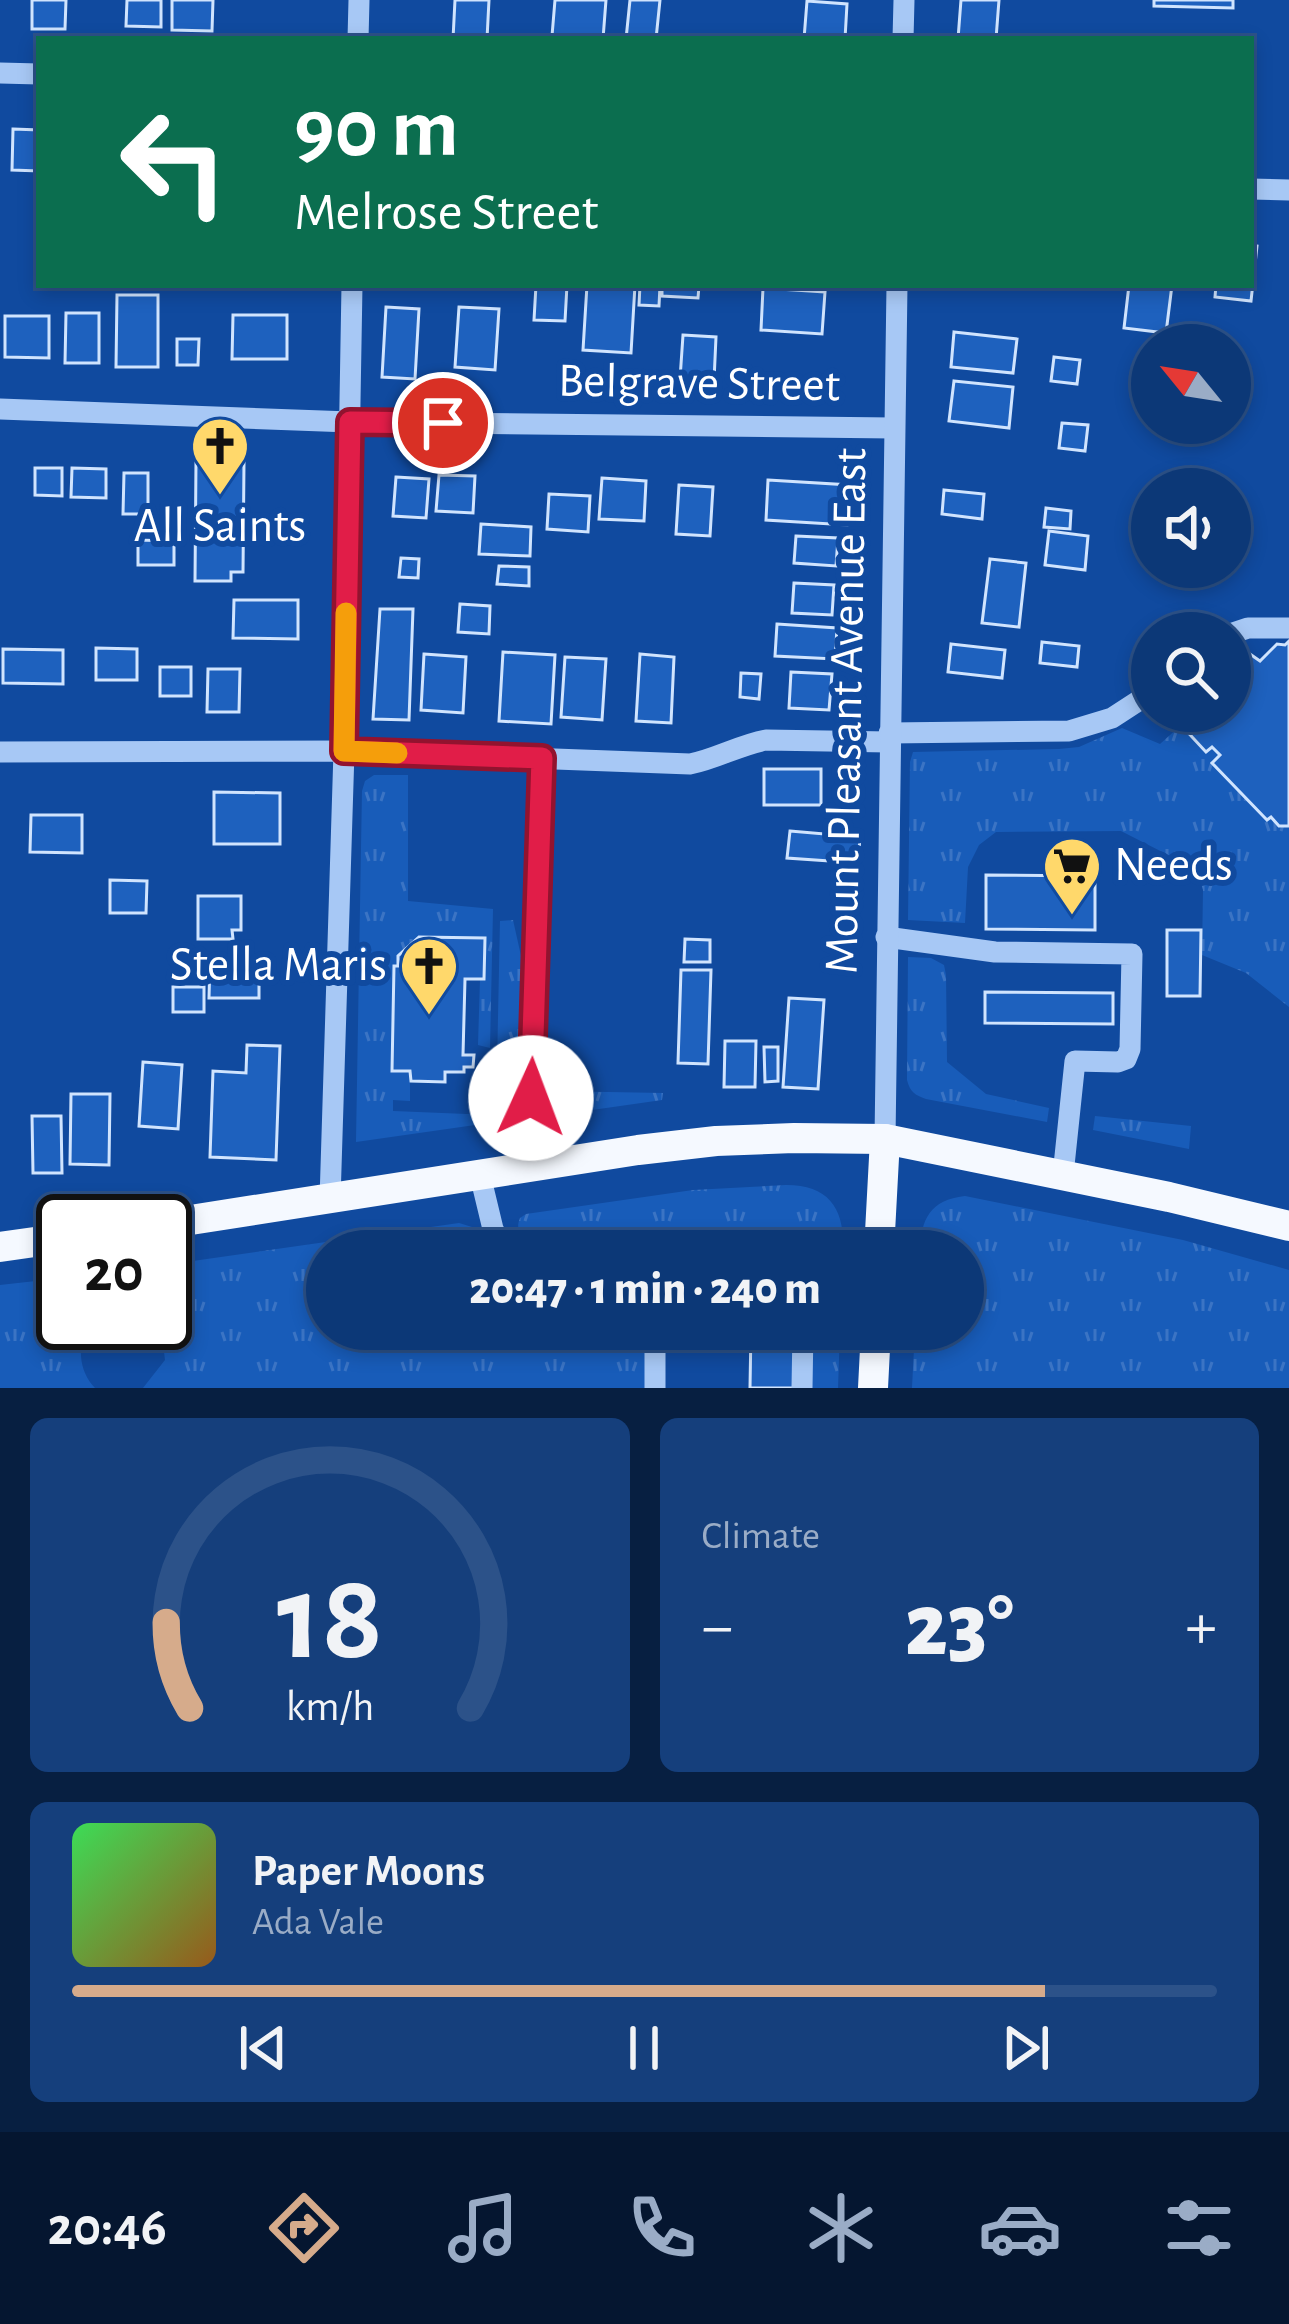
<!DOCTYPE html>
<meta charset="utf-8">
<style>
body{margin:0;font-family:"Alegreya Sans",sans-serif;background:#153f7c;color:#f1f3f6;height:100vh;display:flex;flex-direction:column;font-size:45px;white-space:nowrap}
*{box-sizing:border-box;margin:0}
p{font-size:39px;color:#9aacc6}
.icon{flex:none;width:66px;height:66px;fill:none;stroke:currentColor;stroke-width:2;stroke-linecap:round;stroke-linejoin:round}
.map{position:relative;height:1388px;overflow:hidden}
.sheet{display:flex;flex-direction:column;gap:30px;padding:30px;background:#071f41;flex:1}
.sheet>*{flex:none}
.top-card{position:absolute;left:36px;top:36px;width:1218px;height:252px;border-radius:0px;box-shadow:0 6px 18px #0003,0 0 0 3px #2c5289;background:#0b6e4f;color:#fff;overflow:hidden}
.needle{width:78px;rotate:300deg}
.fabs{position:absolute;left:1131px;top:324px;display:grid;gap:24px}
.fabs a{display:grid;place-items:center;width:120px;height:120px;border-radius:50%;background:#0c3877;box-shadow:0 6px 18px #0003,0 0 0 3px #2c5289;font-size:60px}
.speed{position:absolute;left:36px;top:1194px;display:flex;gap:24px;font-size:60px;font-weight:700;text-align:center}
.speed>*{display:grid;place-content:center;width:156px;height:156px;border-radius:50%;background:#0c3877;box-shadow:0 6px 18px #0003,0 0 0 3px #2c5289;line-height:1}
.speed .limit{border:6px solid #111;border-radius:18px;background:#fff;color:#111}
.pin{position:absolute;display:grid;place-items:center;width:102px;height:102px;color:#fff;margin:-51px;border:6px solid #fff;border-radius:50%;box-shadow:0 3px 12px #0007}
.me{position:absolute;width:132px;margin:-66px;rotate:2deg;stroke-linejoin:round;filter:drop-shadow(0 0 9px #0008)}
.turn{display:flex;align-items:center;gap:42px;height:252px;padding:0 60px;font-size:54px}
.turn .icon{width:156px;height:156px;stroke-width:2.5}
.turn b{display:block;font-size:84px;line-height:102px}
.big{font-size:90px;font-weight:800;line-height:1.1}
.sheet .tile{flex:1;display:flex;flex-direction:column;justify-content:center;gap:18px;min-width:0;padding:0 42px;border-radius:18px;background:#153f7c}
.sheet .dial{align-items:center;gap:0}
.dial svg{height:312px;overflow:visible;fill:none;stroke:#2c5289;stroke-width:7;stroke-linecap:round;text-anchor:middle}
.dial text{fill:#f1f3f6;stroke:none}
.song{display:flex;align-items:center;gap:36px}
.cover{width:144px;height:144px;border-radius:18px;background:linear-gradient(135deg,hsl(130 70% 55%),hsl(30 70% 35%))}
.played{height:12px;border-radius:6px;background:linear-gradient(90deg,#d6ab8b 85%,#2c5289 85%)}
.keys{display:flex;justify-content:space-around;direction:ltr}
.heat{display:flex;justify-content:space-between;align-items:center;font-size:66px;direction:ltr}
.sheet .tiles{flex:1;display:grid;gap:30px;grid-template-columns:1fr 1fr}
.tile:last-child{grid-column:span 2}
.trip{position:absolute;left:306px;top:1230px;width:678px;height:120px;border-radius:60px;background:#0c3877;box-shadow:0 6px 18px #0003,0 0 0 3px #2c5289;font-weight:800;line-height:120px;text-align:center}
.dock{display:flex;height:192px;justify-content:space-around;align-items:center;background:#051630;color:#9aacc6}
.dock .icon{width:84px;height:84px}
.dock .selected{color:#d6ab8b}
.dock b{font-size:54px;color:#f1f3f6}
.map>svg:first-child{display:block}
.grass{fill:url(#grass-tufts)}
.building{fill:#1e61be;stroke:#d0e4fe;stroke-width:3}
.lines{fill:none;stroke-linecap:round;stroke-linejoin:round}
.minor{stroke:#a7c8f5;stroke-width:21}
.major{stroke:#f5f9ff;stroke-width:30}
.route-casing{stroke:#92132f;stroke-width:30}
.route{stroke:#e11d48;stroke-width:21}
.slow{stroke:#f59e0b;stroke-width:21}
.labels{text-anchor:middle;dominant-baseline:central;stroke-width:12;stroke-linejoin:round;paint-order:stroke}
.street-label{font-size:48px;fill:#fff;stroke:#104a9f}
.poi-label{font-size:48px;fill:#fff;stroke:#104a9f}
</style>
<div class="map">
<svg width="1289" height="1388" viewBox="0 0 1289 1388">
<defs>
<pattern id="grass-tufts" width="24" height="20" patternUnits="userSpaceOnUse" patternTransform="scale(3)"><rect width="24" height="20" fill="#185cb9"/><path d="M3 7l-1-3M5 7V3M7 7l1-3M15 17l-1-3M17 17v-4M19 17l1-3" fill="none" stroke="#3b74c4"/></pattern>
</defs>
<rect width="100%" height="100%" fill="#104a9f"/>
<g class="grass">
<path d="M1180 726 1205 751 1211 747 1219 755 1212 763 1267 821 1271 818 1279 826 1289 827V1007L1246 973 1202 955 1203 890 1200 880 1184 863 1121 831 996 832 979 845 968 867 965 923 908 920 910 762 913 752 1059 749 1079 747 1122 728 1160 744Z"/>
<path d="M374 775H408V901L493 909 490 1048 478 1045 480 980 484 979 419 937 399 955 398 966 394 967 392 1070 410 1071V1101L393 1100V1111L466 1114 508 1112 510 1120 356 1142 362 791 365 781Z"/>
<path d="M513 920 527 983 525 1065 497 1067 500 921Z"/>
<path d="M908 957 931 958 944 965 946 975 947 1062 986 1094 1049 1108 1047 1122 926 1099C915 1095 910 1092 907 1080Z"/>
<path d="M551 1091 663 1093 662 1100 550 1116Z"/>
<path d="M1095 1116 1191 1126 1189 1149 1093 1130Z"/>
<path d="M786 1185C830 1185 845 1210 843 1251H805L804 1238 695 1235 694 1251H534C524 1243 514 1232 520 1218L526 1214 693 1190Z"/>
<path d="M965 1196 1183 1240 1289 1270V1388H912L915 1329H963V1251H920C921 1219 930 1200 965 1196Z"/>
<path d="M459 1223 472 1227 479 1251H327V1329H648L647 1388H143L165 1360 162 1335 157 1323H165V1265Z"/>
<path d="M63 1278V1323H89C77 1345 78 1370 95 1388H0V1285Z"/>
<path d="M811 1329H840L838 1388H809Z"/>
</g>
<g class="building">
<path d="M32 0H66L65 29H32Z"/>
<path d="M127 0H161V27L126 26Z"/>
<path d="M172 0H213L212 31 172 30Z"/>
<path d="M455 0H489L487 39H453Z"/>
<path d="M555 0H606L603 39 552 36Z"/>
<path d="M630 0H660L656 39H626Z"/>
<path d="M961 0H999L996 39H958Z"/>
<path d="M1154 0H1233V8L1154 6Z"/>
<path d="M807 1 847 4 845 39H804Z"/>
<path d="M13 129 39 130V171L12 170Z"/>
<path d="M1251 245 1257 246 1251 301 1215 297 1216 285H1251Z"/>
<path d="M536 285H567L565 321 534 320Z"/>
<path d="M587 285H635L631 353 583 350Z"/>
<path d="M640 285H660L659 306 639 305Z"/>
<path d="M662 285 699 286 698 298 662 296Z"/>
<path d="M1129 285H1172L1166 333 1124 328Z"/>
<path d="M763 288 825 292 822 334 761 330Z"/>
<path d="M117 295H158V367H116Z"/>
<path d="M386 307 419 309 415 379 382 377Z"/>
<path d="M459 307 499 309 495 370 455 367Z"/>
<path d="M66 313H99V363H65Z"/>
<path d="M233 315H287V359H232Z"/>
<path d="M5 316H49V358L5 357Z"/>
<path d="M954 332 1017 339 1013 373 951 367Z"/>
<path d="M683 335 716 337 714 381 680 379Z"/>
<path d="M177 339H199L198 365H177Z"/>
<path d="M1054 357 1080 360 1077 384 1051 381Z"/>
<path d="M954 381 1013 387 1009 428 949 421Z"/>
<path d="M1062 423 1088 425 1085 451 1059 448Z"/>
<path d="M196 461 244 462 243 572H231V581H195Z"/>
<path d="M35 468H62V496L35 495Z"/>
<path d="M72 468 106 469V498L71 497Z"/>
<path d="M124 473H148V514H123Z"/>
<path d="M439 475 475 476 473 513 436 511Z"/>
<path d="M396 477 429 479 426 518 393 516Z"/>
<path d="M602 478 646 481 644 521 599 519Z"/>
<path d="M768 480 850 485 847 525 766 520Z"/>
<path d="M679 485 713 487 710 536 676 534Z"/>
<path d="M944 490 984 494 982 519 942 514Z"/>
<path d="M549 494 590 496 588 532 547 529Z"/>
<path d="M1046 508 1071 511 1070 529 1044 527Z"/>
<path d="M481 524 531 527 530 556 479 554Z"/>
<path d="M1049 531 1088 536 1085 570 1045 565Z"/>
<path d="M796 536 838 538 836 566 794 563Z"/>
<path d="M138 540 174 541V565H138Z"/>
<path d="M401 558 419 559 418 578 399 577Z"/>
<path d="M990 559 1026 563 1019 627 982 623Z"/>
<path d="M499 566 529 567V586L497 584Z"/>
<path d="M794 583 834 585 832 615 792 613Z"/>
<path d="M234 600H298V639L233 638Z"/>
<path d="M460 604 490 606 489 634 458 632Z"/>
<path d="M380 609H413L409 720 373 719Z"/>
<path d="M777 624 837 628 835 659 775 656Z"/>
<path d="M1289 641V826H1279L1271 817 1267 820 1212 763 1220 755 1212 747 1206 752 1181 725 1195 711H1230V678L1235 673 1230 668 1247 652 1260 661 1277 644 1285 645Z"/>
<path d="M1042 642 1079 646 1077 667 1040 663Z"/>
<path d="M951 644 1005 650 1002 678 948 672Z"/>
<path d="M96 648 137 649V680H96Z"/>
<path d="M3 649 63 650V684L3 683Z"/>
<path d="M503 652 555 655 551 724 499 721Z"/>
<path d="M424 654 466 657 463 713 421 710Z"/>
<path d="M640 654 674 657 671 723 636 721Z"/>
<path d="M565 657 606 659 602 720 561 717Z"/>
<rect x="160" y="667" width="31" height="29"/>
<path d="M208 669H240L239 712H207Z"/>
<path d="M791 672 832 674 829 710 789 708Z"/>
<path d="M741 673 761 674 759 699 740 697Z"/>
<rect x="764" y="769" width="57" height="36"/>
<path d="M214 792 280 793V844H214Z"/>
<path d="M31 815H82V853L30 852Z"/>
<path d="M790 831 860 837 858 863 787 858Z"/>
<path d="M986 875 1095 876V930L986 929Z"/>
<path d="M110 880 147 881 146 913H110Z"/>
<path d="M198 896H241V930H232L233 939H198Z"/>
<path d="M1167 930H1201L1200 996H1167Z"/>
<path d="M419 937 485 938 484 979H465L463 1055H474L473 1067H464V1072H445V1082L411 1081 410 1071H392L394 966H398V956Z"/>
<path d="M685 939 710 940V962H684Z"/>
<path d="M210 961H259V998H209Z"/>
<path d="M681 970H711L708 1064 678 1063Z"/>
<rect x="173" y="987" width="31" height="25"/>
<path d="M985 992 1113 993V1024L985 1023Z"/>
<path d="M789 998 824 1000 818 1089 783 1087Z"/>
<path d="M725 1041H756L755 1087H724Z"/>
<path d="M247 1045 280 1046 276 1160 210 1157 213 1071 246 1073Z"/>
<path d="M764 1047H778V1081L765 1082Z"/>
<path d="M143 1062 182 1065 178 1129 139 1126Z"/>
<path d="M71 1094H110L109 1165 70 1164Z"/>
<path d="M32 1116H61L62 1173H33Z"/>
<path d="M751 1329H797L796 1388H750Z"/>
</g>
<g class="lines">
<g class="minor">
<path d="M358 39 359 0"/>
<path d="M903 39 904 0"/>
<path d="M0 73 39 74"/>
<path d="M1251 189 1289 190"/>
<path d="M0 409 350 422 893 428"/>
<path d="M1230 634 1248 628H1289"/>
<path d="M889 733 1069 731 1112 718 1152 692"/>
<path d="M0 752 344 751 690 764C716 759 739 745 766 740L889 742"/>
<path d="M886 937 995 952 1132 954 1130 1049 1126 1059 1118 1062 1075 1061 1063 1175"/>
<path d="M885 1139 897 285"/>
<path d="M529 1167 542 758"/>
<path d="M480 1175 493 1229 504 1251"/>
<path d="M330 1200 344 751 352 285"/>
<path d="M655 1388V1329"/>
<path d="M802 1388 803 1329"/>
</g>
<g class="major">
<path d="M165 1224 638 1150 716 1141 794 1138 885 1139 1169 1197 1289 1226"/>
<path d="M0 1247 63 1238"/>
<path d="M879 1251 885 1139"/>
<path d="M873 1388 876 1329"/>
</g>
</g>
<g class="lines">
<g class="route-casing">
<path id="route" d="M443 423 350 422 344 751 542 758 531 1098"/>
</g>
<use href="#route" class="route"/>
<path class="slow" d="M346 613 344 751 397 753"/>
</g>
<defs>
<g id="church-pin" transform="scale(3)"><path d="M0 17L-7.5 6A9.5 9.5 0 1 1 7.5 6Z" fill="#ffd86b" stroke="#104a9f"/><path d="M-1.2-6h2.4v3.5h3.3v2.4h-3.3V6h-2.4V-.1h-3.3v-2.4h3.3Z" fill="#111"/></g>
<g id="supermarket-pin" transform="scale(3)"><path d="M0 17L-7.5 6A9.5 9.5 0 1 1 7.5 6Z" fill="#ffd86b" stroke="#104a9f"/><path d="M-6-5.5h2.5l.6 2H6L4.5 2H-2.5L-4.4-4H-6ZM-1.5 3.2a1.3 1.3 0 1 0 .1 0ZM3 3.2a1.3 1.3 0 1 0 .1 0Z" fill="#111"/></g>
</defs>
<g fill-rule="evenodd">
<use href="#church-pin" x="220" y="446"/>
<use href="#supermarket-pin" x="1072" y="866"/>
<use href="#church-pin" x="429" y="966"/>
</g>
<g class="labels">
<g class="street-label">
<text transform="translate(699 384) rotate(1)">Belgrave Street</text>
<text transform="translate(847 711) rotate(-89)">Mount Pleasant Avenue East</text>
</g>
<g class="poi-label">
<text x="220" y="527">All Saints</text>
<text x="1114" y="866" text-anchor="start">Needs</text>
<text x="387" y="966" text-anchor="end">Stella Maris</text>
</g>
</g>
</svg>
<div class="fabs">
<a><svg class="needle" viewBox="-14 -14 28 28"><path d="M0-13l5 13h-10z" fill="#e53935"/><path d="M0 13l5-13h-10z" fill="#9aacc6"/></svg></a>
<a><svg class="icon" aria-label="sound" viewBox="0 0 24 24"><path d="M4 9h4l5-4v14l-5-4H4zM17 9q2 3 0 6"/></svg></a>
<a><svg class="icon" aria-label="search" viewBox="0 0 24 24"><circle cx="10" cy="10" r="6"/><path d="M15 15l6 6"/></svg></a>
</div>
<div class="speed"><div class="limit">20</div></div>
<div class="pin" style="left:443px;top:423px;background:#d93025"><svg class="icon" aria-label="arrive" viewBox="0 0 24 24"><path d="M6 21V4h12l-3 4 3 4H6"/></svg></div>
<svg class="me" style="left:531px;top:1098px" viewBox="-20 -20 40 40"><circle r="19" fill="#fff"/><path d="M0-13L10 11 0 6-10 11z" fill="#e11d48"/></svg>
<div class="trip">20:47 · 1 min · 240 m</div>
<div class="top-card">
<div class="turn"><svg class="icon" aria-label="left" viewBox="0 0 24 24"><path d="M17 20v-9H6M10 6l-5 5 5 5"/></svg><div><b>90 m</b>Melrose Street</div></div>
</div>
</div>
<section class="sheet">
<div class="tiles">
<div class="tile dial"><svg viewBox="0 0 100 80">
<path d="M14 69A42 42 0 1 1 86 69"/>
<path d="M14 69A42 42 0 0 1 8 47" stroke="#d6ab8b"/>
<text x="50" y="56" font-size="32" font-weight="700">18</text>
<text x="50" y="72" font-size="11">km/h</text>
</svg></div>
<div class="tile"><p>Climate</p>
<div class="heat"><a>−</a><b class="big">23°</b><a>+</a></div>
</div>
<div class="tile">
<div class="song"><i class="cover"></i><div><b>Paper Moons</b><p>Ada Vale</p></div></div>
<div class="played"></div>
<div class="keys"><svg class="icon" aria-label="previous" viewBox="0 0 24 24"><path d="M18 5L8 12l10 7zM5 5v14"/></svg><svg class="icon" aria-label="pause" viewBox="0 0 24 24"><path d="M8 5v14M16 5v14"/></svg><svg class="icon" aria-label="next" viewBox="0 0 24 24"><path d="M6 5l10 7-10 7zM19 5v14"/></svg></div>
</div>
</div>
</section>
<nav class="dock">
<b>20:46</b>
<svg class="icon selected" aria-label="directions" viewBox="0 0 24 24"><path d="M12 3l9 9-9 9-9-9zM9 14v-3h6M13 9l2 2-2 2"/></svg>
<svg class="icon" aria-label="music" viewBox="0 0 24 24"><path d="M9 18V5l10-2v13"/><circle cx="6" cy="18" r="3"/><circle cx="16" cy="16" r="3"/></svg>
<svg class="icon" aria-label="phone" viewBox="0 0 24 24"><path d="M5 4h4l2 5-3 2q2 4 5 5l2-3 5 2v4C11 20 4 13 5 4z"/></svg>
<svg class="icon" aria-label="climate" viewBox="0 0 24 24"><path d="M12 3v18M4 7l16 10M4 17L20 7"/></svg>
<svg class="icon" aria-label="car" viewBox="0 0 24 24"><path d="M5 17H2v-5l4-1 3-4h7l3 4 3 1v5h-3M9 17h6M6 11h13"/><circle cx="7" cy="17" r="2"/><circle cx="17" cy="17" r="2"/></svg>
<svg class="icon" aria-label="filters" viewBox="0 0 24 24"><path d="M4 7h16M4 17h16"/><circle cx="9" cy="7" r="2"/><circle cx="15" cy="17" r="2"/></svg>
</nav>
